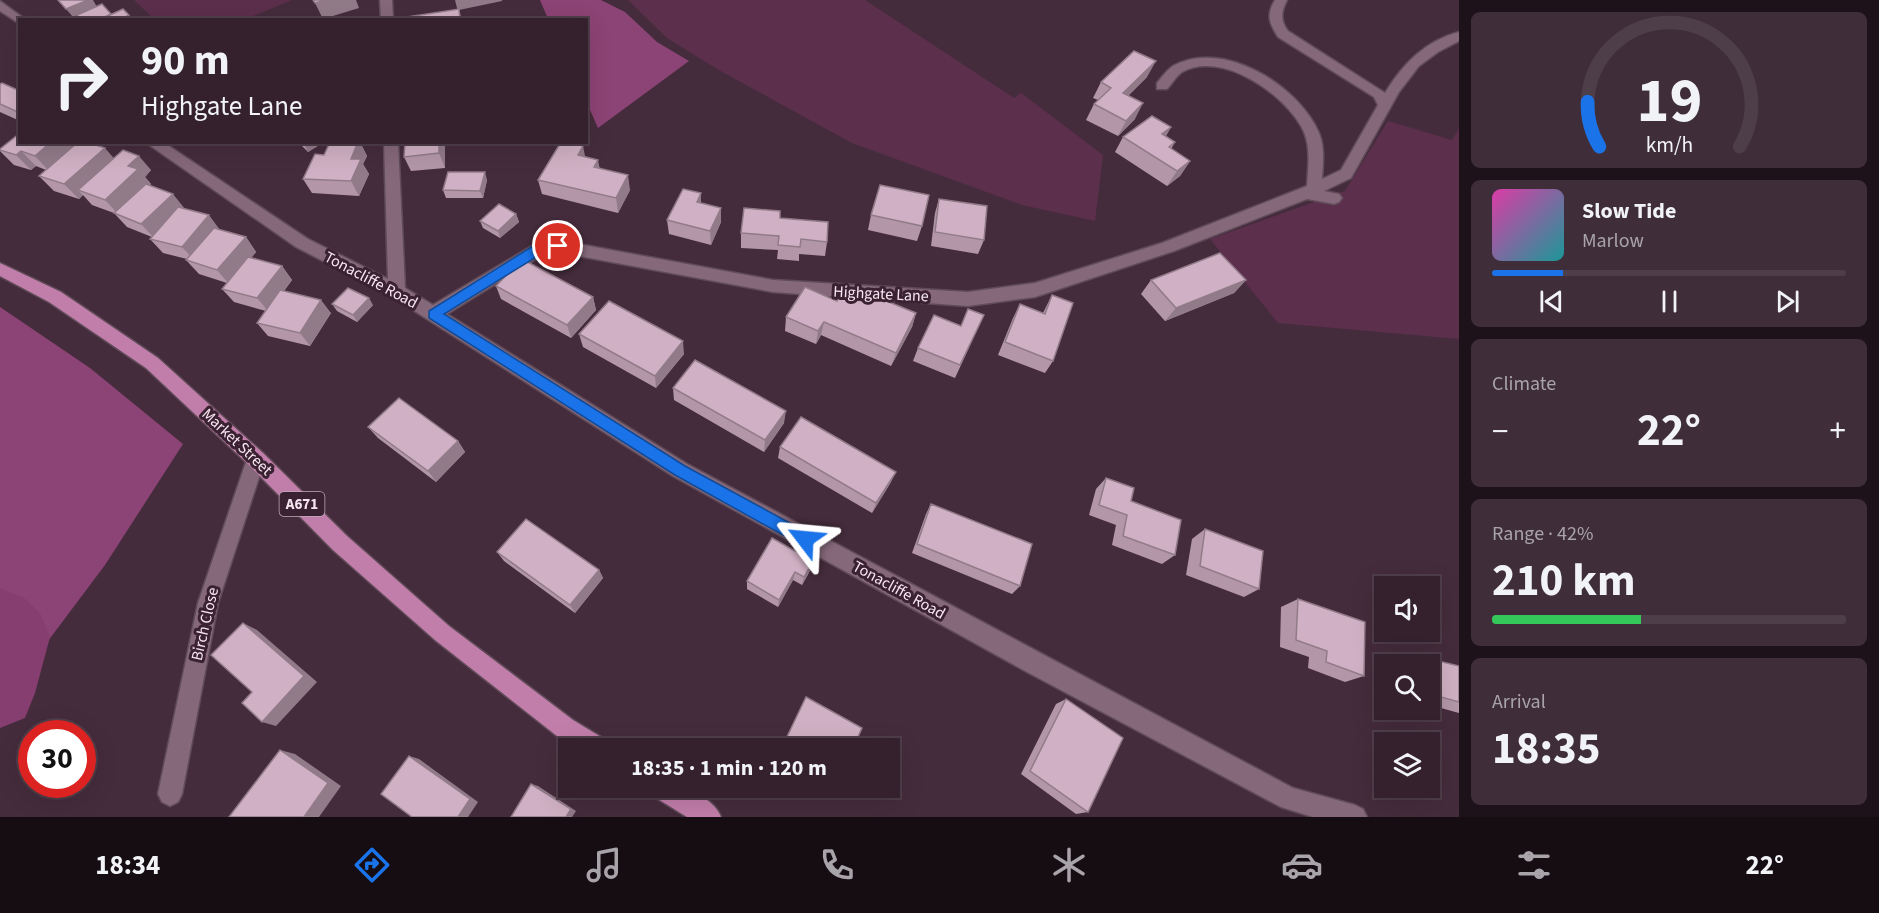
<!DOCTYPE html>
<meta charset="utf-8">
<style>
body{margin:0;font-family:"Source Sans 3",sans-serif;background:#3f2e39;color:#f1f3f6;height:100vh;display:flex;flex-direction:column;font-size:22px;white-space:nowrap}
*{box-sizing:border-box;margin:0}
p{font-size:20px;color:#a9a3aa}
.icon{flex:none;width:33px;height:33px;fill:none;stroke:currentColor;stroke-width:2;stroke-linecap:round;stroke-linejoin:round}
.map{position:relative;flex:1;overflow:hidden}
.drawer{display:flex;flex-direction:column;gap:12px;padding:12px;background:#1d1219;width:420px}
.drawer>*{flex:none}
.top-card{position:absolute;left:18px;top:18px;width:570px;height:126px;border-radius:0px;box-shadow:0 6px 24px #0002,0 0 0 2px #4e3e49;background:#34212d;color:#f1f3f6;overflow:hidden}
.fabs{position:absolute;left:1374px;top:576px;display:grid;gap:12px}
.fabs a{display:grid;place-items:center;width:66px;height:66px;border-radius:0px;background:#34212d;box-shadow:0 6px 24px #0002,0 0 0 2px #4e3e49;font-size:30px}
.speed{position:absolute;left:18px;top:720px;display:flex;gap:12px;font-size:30px;font-weight:700;text-align:center}
.speed>*{display:grid;place-content:center;width:78px;height:78px;border-radius:50%;background:#34212d;box-shadow:0 6px 24px #0002,0 0 0 2px #4e3e49;line-height:1}
.speed .limit{border:9px solid #d22;background:#fff;color:#111}
.pin{position:absolute;display:grid;place-items:center;width:51px;height:51px;color:#fff;margin:-26px;border:3px solid #fff;border-radius:50%;box-shadow:0 2px 6px #0007}
.me{position:absolute;width:66px;margin:-33px;rotate:299deg;stroke-linejoin:round;filter:drop-shadow(0 0 4px #0008)}
.turn{display:flex;align-items:center;gap:21px;height:126px;padding:0 24px;font-size:27px}
.turn .icon{width:78px;height:78px;stroke-width:2.5}
.turn b{display:block;font-size:42px;line-height:51px}
.big{font-size:45px;font-weight:700;line-height:1.1}
.drawer .tile{flex:1;display:flex;flex-direction:column;justify-content:center;gap:9px;min-width:0;padding:0 21px;border-radius:9px;background:#3f2e39}
.drawer .dial{align-items:center;gap:0}
.dial svg{height:156px;overflow:visible;fill:none;stroke:#4e3e49;stroke-width:7;stroke-linecap:round;text-anchor:middle}
.dial text{fill:#f1f3f6;stroke:none}
.song{display:flex;align-items:center;gap:18px}
.cover{width:72px;height:72px;border-radius:9px;background:linear-gradient(135deg,hsl(320 70% 55%),hsl(180 70% 35%))}
.played{height:6px;border-radius:3px;background:linear-gradient(90deg,#1a73e8 20%,#4e3e49 20%)}
.keys{display:flex;justify-content:space-around;direction:ltr}
.heat{display:flex;justify-content:space-between;align-items:center;font-size:33px;direction:ltr}
.charge{height:9px;border-radius:4px;background:linear-gradient(90deg,#34c759 42%,#4e3e49 0)}
.trip{position:absolute;left:558px;top:738px;width:342px;height:60px;border-radius:0px;background:#34212d;box-shadow:0 6px 24px #0002,0 0 0 2px #4e3e49;font-weight:700;line-height:60px;text-align:center}
.menu{display:flex;height:96px;justify-content:space-around;align-items:center;background:#150d12;color:#a9a3aa}
.menu .icon{width:42px;height:42px}
.menu .selected{color:#1a73e8}
.menu b{font-size:27px;color:#f1f3f6}
main{display:flex;flex:1;min-height:0}
.map>svg:first-child{display:block}
.green{fill:#5c2f4d}
.forest{fill:#8c4375}
.lines{fill:none;stroke-linecap:round;stroke-linejoin:round}
.river{fill:#863e70;fill-rule:evenodd}
.minor-casing{stroke:#604b58;stroke-width:3}
.major-casing{stroke:#604b58;stroke-width:3}
.minor{fill:#85687a;fill-rule:evenodd}
.major{fill:#c27eab;fill-rule:evenodd}
.wall{fill:#b397a9}
.shaded-wall{fill:#927b89}
.building{fill:#d0b0c4;stroke:#927b89;stroke-width:1.5}
.route{fill:#1a73e8;stroke:#114b97;stroke-width:1.5}
.labels{text-anchor:middle;dominant-baseline:central;stroke-width:6;stroke-linejoin:round;paint-order:stroke}
.shield{fill:#3a2232;stroke:#beabb7;stroke-width:1.5}
.shield-label{font-size:15px;font-weight:bold;fill:#f7e6f0}
.street-label{font-size:16px;fill:#f7e6f0;stroke:#3a2232}
</style>
<main>
<div class="map">
<svg width="1459" height="817" viewBox="0 0 1459 817">
<rect width="100%" height="100%" fill="#452c3c"/>
<g class="green">
<path d="M134 0H292L246 19 155 20Z"/>
<path d="M628 0H865L1014 98 1021 93 1103 155 1095 221 1022 205 852 143 717 69 667 38Z"/>
<path d="M1388 121 1452 140 1459 128V339L1278 323 1210 239 1345 191Z"/>
</g>
<g class="forest">
<path d="M540 0H601L625 12 657 42 689 61 598 128 587 103 586 20 548 19Z"/>
<path d="M0 307 90 368 183 444 105 565 39 653 14 607 0 597Z"/>
</g>
<g class="lines">
<path class="river" d="M0 588 24 598 40 613 50 637 35 693 25 718 0 728Z"/>
<g class="minor-casing">
<g id="minor">
<path d="M380 0H392L393 20H381Z"/>
<path d="M1275 0H1287C1281 12 1280 20 1288 31L1385 93C1403 64 1425 41 1459 32V41L1438 52 1419 66 1399 92 1351 178 1324 191 1339 194 1342 198 1339 202 1334 204 1307 199 1174 251 1035 297 968 306 773 292 557 252 542 255 447 314 687 464 1293 788 1355 805 1363 809 1367 817H1313L1281 807 1027 672 673 476 391 296 296 247 145 142H163L308 239 388 279 384 142H398L405 288 433 305 532 246 557 240 773 280 968 292 1035 283 1162 243 1307 186C1308 168 1311 149 1304 132 1288 96 1222 49 1182 72 1176 76 1172 84 1167 89H1157V83C1162 77 1167 70 1173 66 1223 38 1299 86 1319 133 1325 147 1323 164 1322 179L1341 170 1378 105 1374 97 1278 37C1269 23 1266 15 1275 0Z"/>
<path d="M0 1 26 20H20V24L0 11Z"/>
<path d="M256 451 263 453 265 459 218 603 182 794 178 802 170 806 162 802 158 794 198 603 247 459 249 453Z"/>
</g>
</g>
<g class="major-casing">
<g id="major">
<path d="M0 263 61 292 158 358 263 453 347 536 449 626 573 720 606 740 609 748H578L557 736 435 640 333 550 249 465 146 368 49 302 0 276Z"/>
<path d="M650 788C673 785 711 792 721 817H687L653 796Z"/>
</g>
</g>
<use href="#minor" class="minor"/>
<use href="#major" class="major"/>
</g>
<g class="wall">
<path d="M1147 77 1128 96 1135 119 1118 136 1086 120 1094 104 1098 100 1093 98 1101 82Z"/>
<path d="M0 84 20 91V121L0 112Z"/>
<path d="M1171 127 1166 136 1175 142 1171 149 1190 161 1180 176 1167 186 1115 152 1123 137Z"/>
<path d="M20 142H76L114 158 151 170 145 177 151 184 150 185 185 209 220 230 246 237 256 252 251 258 282 266 292 280 284 291 331 313 310 346 268 336 257 323 266 311 234 302 222 289 227 283 199 274 186 260 187 259 163 253 150 239 152 237 127 227 114 213 92 205 83 195 79 199 54 191 39 176 46 170 36 166 31 170 14 165 0 151V149Z"/>
<path d="M298 142H324L308 152Z"/>
<path d="M330 142H360L367 156 363 164 369 174 359 196 312 193 303 179 324 155Z"/>
<path d="M445 142V168L411 171 404 157Z"/>
<path d="M585 157 630 190 618 213 542 194 538 180Z"/>
<path d="M487 180 483 198H446L443 190Z"/>
<path d="M701 193V203L721 208V222L711 245 669 234 667 220Z"/>
<path d="M939 199 984 240 978 254 931 246 935 213Z"/>
<path d="M516 214 519 222 500 238 483 228 480 221Z"/>
<path d="M871 215 922 226 917 241 868 230Z"/>
<path d="M780 218 827 242 825 256 799 254V261L777 259 778 250 741 248V233Z"/>
<path d="M1151 280H1246L1234 293 1165 321 1141 294Z"/>
<path d="M496 286 593 297 596 310 571 338 501 299Z"/>
<path d="M1052 295 1053 361 1045 373 998 355 1013 318 1020 304 1043 313Z"/>
<path d="M837 301 869 304 916 313 912 327 891 366 821 335 816 344 785 331 786 317Z"/>
<path d="M332 304 373 305 357 322 337 311Z"/>
<path d="M984 315 955 378 913 361 918 348Z"/>
<path d="M579 334 684 354 656 388 583 347Z"/>
<path d="M673 388 784 423 764 452 674 400Z"/>
<path d="M368 427 458 441 465 452 436 482 378 438Z"/>
<path d="M780 447 891 482 872 513 778 458Z"/>
<path d="M1106 478 1131 501 1175 555 1162 564 1112 545 1116 525 1089 515 1096 489Z"/>
<path d="M931 504 1020 586 1012 594 912 553 926 514Z"/>
<path d="M1205 529 1259 589 1244 597 1186 575 1192 539Z"/>
<path d="M497 552 599 570 603 578 575 613 504 561Z"/>
<path d="M813 561 811 569 802 585 793 580 778 607 747 589V581Z"/>
<path d="M1298 599 1364 676 1345 682 1308 668 1309 657 1280 647 1281 607Z"/>
<path d="M1418 656 1459 666V713L1430 705V664H1398V662Z"/>
<path d="M1066 699 1088 812 1076 814 1021 774 1056 704Z"/>
<path d="M785 741 853 748H789L783 745Z"/>
</g>
<g class="shaded-wall">
<path d="M88 0H93L97 7 73 17 66 9Z"/>
<path d="M326 0H356L359 8 323 19 315 3Z"/>
<path d="M455 0H502V1L459 10 462 20H460Z"/>
<path d="M129 15 132 20H120Z"/>
<path d="M1156 61 1147 77 1115 108 1123 93Z"/>
<path d="M1143 103 1135 119 1118 136 1126 121Z"/>
<path d="M1171 127 1162 142V134Z"/>
<path d="M51 142H76L79 145 49 171 35 156Z"/>
<path d="M303 142H324L308 152Z"/>
<path d="M358 142H360L367 156 363 164 369 174 359 196 351 181V159Z"/>
<path d="M439 142H445V168L439 153Z"/>
<path d="M583 146 586 161 578 155Z"/>
<path d="M105 148 118 163 78 190 83 195 79 199 64 184Z"/>
<path d="M21 151 36 166 31 170 16 155Z"/>
<path d="M139 156 151 170 145 177 151 184 119 215 105 200 128 166Z"/>
<path d="M598 160 601 175 594 167Z"/>
<path d="M1190 161 1180 176 1167 186 1177 171Z"/>
<path d="M485 172 487 180 483 198 480 191Z"/>
<path d="M628 175 630 190 618 213 616 198Z"/>
<path d="M701 193V208L697 202Z"/>
<path d="M173 194 185 209 154 238 141 224Z"/>
<path d="M721 208V222L711 245 710 231Z"/>
<path d="M516 214 519 222 500 238 498 231Z"/>
<path d="M209 215 220 230 195 261 182 247Z"/>
<path d="M246 237 256 252 229 284 217 270Z"/>
<path d="M282 266 292 280 268 311 257 298Z"/>
<path d="M1246 280 1234 293 1165 321 1176 308Z"/>
<path d="M593 297 596 310 571 338 567 325Z"/>
<path d="M369 298 373 305 357 322 353 315Z"/>
<path d="M321 300 331 313 310 346 300 333Z"/>
<path d="M916 313 912 327 891 366 896 353Z"/>
<path d="M824 322 821 335 816 344 818 331Z"/>
<path d="M683 341 684 354 656 388 655 376Z"/>
<path d="M786 411 784 423 764 452 765 440Z"/>
<path d="M458 441 465 452 436 482 428 471Z"/>
<path d="M896 472 891 482 872 513 876 503Z"/>
<path d="M813 561 811 569 802 585 804 577Z"/>
<path d="M599 570 603 578 575 613 570 605Z"/>
<path d="M795 572 793 580 778 607 779 600Z"/>
<path d="M243 623 257 630 317 682 276 726 262 722Z"/>
<path d="M280 750 295 754 341 786 319 817H304Z"/>
<path d="M409 756 419 759 478 802 468 817H458Z"/>
<path d="M531 784 538 786 576 811 572 817H566Z"/>
</g>
<g class="building">
<path d="M58 0H88L66 9Z"/>
<path d="M313 0H326L315 3Z"/>
<path d="M102 4 111 14 99 20H81L77 15Z"/>
<path d="M123 9 129 15 120 20H99Z"/>
<path d="M459 9 460 20H401V18Z"/>
<path d="M1134 51 1156 61 1123 93 1143 103 1126 121 1094 104 1111 88 1101 82Z"/>
<path d="M2 83 20 91V113L0 104V84Z"/>
<path d="M1152 116 1171 127 1162 134 1175 142 1169 147 1190 161 1177 171 1123 137Z"/>
<path d="M20 133V142H51L35 156 21 151 16 155 0 150V149Z"/>
<path d="M78 142H87L105 148 64 184 39 176Z"/>
<path d="M330 142H358L351 159H361L351 181 303 179 315 154 324 155Z"/>
<path d="M405 142H439V153L404 157Z"/>
<path d="M561 142H568L583 146 578 155 598 160 594 167 628 175 616 198 538 180Z"/>
<path d="M123 150 139 156 128 166 138 169 105 200 78 190Z"/>
<path d="M448 172H485L480 191 443 190Z"/>
<path d="M146 184 173 194 141 224 114 213Z"/>
<path d="M880 185 929 195 922 226 871 215Z"/>
<path d="M683 189 701 193 697 202 721 208 710 231 667 220Z"/>
<path d="M939 199 987 206 984 240 935 232Z"/>
<path d="M499 204 516 214 498 231 480 221Z"/>
<path d="M178 207 209 215 182 247 150 239Z"/>
<path d="M744 208 780 211V218L828 222 827 242 801 239 800 247 778 245 779 236 741 233Z"/>
<path d="M214 228 246 237 217 270 186 260Z"/>
<path d="M1220 253 1246 280 1176 308 1151 280Z"/>
<path d="M248 257 282 266 257 298 222 289Z"/>
<path d="M522 259 593 297 567 325 496 286Z"/>
<path d="M805 287 837 301 842 293 869 304 874 296 916 313 896 353 824 322 818 331 786 317Z"/>
<path d="M348 288 369 298 353 315 332 304Z"/>
<path d="M280 290 321 300 300 333 257 323Z"/>
<path d="M1052 295 1073 303 1053 361 1005 342 1020 304 1045 314Z"/>
<path d="M609 301 683 341 655 376 579 334Z"/>
<path d="M968 309 984 315 960 365 918 348 934 315 961 326Z"/>
<path d="M695 360 786 411 765 440 673 388Z"/>
<path d="M399 398 458 441 428 471 368 427Z"/>
<path d="M801 417 896 472 876 503 780 447Z"/>
<path d="M1106 478 1134 488 1131 501 1181 520 1175 555 1123 536 1127 515 1099 505Z"/>
<path d="M931 504 1032 544 1020 586 917 544Z"/>
<path d="M526 519 599 570 570 605 497 552Z"/>
<path d="M1205 529 1263 551 1259 589 1200 566Z"/>
<path d="M772 538 813 561 804 577 795 572 779 600 747 581Z"/>
<path d="M1298 599 1365 622 1364 676 1326 662 1327 651 1296 640Z"/>
<path d="M243 623 304 676 262 722 242 703 252 692 211 655Z"/>
<path d="M1418 656 1459 666V702L1430 694V664H1420Z"/>
<path d="M806 697 862 728 853 748H798L785 741Z"/>
<path d="M1066 699 1123 738 1088 812 1030 771Z"/>
<path d="M280 750 328 783 304 817H229Z"/>
<path d="M409 756 470 799 458 817H412L381 794Z"/>
<path d="M531 784 571 809 566 817H511Z"/>
</g>
<path class="route" d="M558 241 564 246 562 249 541 254 444 314 685 466 810 534 812 539 810 544H799L675 475 429 318V311L533 246Z"/>
<g class="labels">
<rect class="shield" x="279.5" y="492" width="45" height="24" rx="4.5"/>
<g class="shield-label">
<text x="302" y="504">A671</text>
</g>
<g class="street-label">
<text transform="translate(371 280) rotate(28)">Tonacliffe Road</text>
<text transform="translate(881 294) rotate(3)">Highgate Lane</text>
<text transform="translate(237 442) rotate(43)">Market Street</text>
<text transform="translate(899 590) rotate(29)">Tonacliffe Road</text>
<text transform="translate(205 624) rotate(-77)">Birch Close</text>
</g>
</g>
</svg>
<div class="fabs">
<a><svg class="icon" aria-label="sound" viewBox="0 0 24 24"><path d="M4 9h4l5-4v14l-5-4H4zM17 9q2 3 0 6"/></svg></a>
<a><svg class="icon" aria-label="search" viewBox="0 0 24 24"><circle cx="10" cy="10" r="6"/><path d="M15 15l6 6"/></svg></a>
<a><svg class="icon" aria-label="layers" viewBox="0 0 24 24"><path d="M12 4l9 5-9 5-9-5zM3 14l9 5 9-5"/></svg></a>
</div>
<div class="speed"><div class="limit">30</div></div>
<div class="pin" style="left:558px;top:246px;background:#d93025"><svg class="icon" aria-label="arrive" viewBox="0 0 24 24"><path d="M6 21V4h12l-3 4 3 4H6"/></svg></div>
<svg class="me" style="left:805px;top:539px" viewBox="-20 -20 40 40"><path d="M0-17L14 15 0 8-14 15z" fill="#1a73e8" stroke="#fff" stroke-width="4"/></svg>
<div class="trip">18:35 · 1 min · 120 m</div>
<div class="top-card">
<div class="turn"><svg class="icon" aria-label="right" viewBox="0 0 24 24"><path d="M7 20v-9h11M14 6l5 5-5 5"/></svg><div><b>90 m</b>Highgate Lane</div></div>
</div>
</div>
<section class="drawer">
<div class="tile dial"><svg viewBox="0 0 100 80">
<path d="M14 69A42 42 0 1 1 86 69"/>
<path d="M14 69A42 42 0 0 1 8 46" stroke="#1a73e8"/>
<text x="50" y="56" font-size="32" font-weight="700">19</text>
<text x="50" y="72" font-size="11">km/h</text>
</svg></div>
<div class="tile">
<div class="song"><i class="cover"></i><div><b>Slow Tide</b><p>Marlow</p></div></div>
<div class="played"></div>
<div class="keys"><svg class="icon" aria-label="previous" viewBox="0 0 24 24"><path d="M18 5L8 12l10 7zM5 5v14"/></svg><svg class="icon" aria-label="pause" viewBox="0 0 24 24"><path d="M8 5v14M16 5v14"/></svg><svg class="icon" aria-label="next" viewBox="0 0 24 24"><path d="M6 5l10 7-10 7zM19 5v14"/></svg></div>
</div>
<div class="tile"><p>Climate</p>
<div class="heat"><a>−</a><b class="big">22°</b><a>+</a></div>
</div>
<div class="tile"><p>Range · 42%</p><b class="big">210 km</b><div class="charge"></div></div>
<div class="tile"><p>Arrival</p><b class="big">18:35</b></div>
</section>
</main>
<nav class="menu">
<b>18:34</b>
<svg class="icon selected" aria-label="directions" viewBox="0 0 24 24"><path d="M12 3l9 9-9 9-9-9zM9 14v-3h6M13 9l2 2-2 2"/></svg>
<svg class="icon" aria-label="music" viewBox="0 0 24 24"><path d="M9 18V5l10-2v13"/><circle cx="6" cy="18" r="3"/><circle cx="16" cy="16" r="3"/></svg>
<svg class="icon" aria-label="phone" viewBox="0 0 24 24"><path d="M5 4h4l2 5-3 2q2 4 5 5l2-3 5 2v4C11 20 4 13 5 4z"/></svg>
<svg class="icon" aria-label="climate" viewBox="0 0 24 24"><path d="M12 3v18M4 7l16 10M4 17L20 7"/></svg>
<svg class="icon" aria-label="car" viewBox="0 0 24 24"><path d="M5 17H2v-5l4-1 3-4h7l3 4 3 1v5h-3M9 17h6M6 11h13"/><circle cx="7" cy="17" r="2"/><circle cx="17" cy="17" r="2"/></svg>
<svg class="icon" aria-label="filters" viewBox="0 0 24 24"><path d="M4 7h16M4 17h16"/><circle cx="9" cy="7" r="2"/><circle cx="15" cy="17" r="2"/></svg>
<b>22°</b>
</nav>
